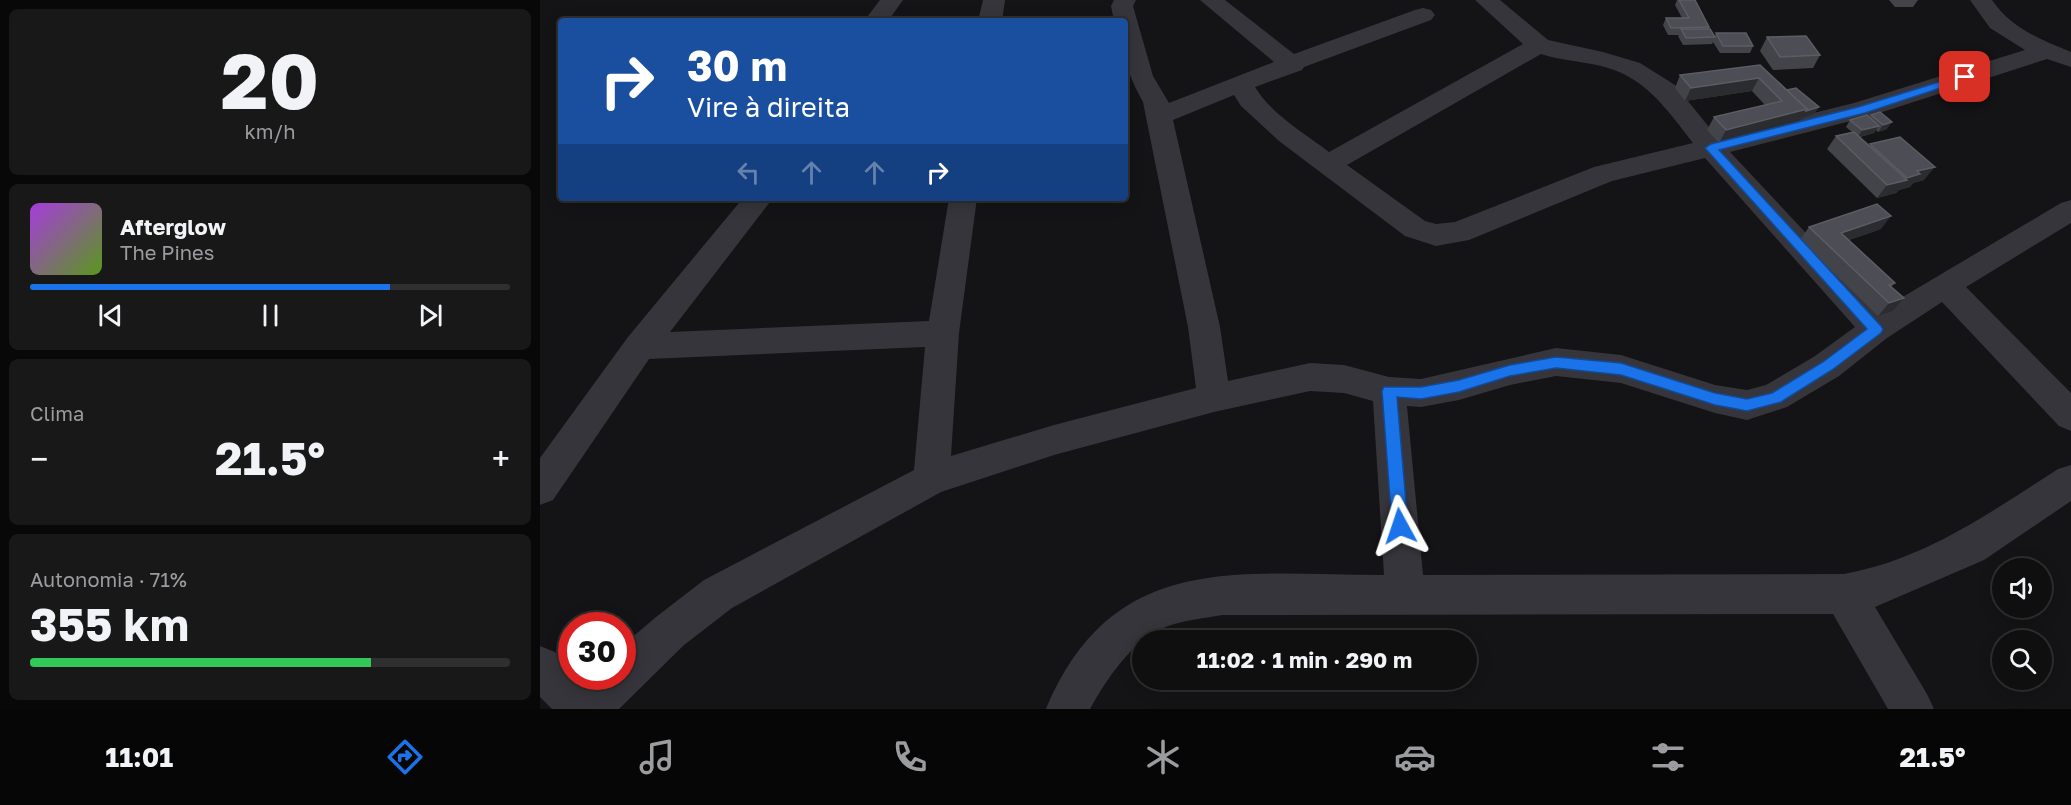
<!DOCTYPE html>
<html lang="pt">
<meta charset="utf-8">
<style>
body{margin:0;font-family:"Golos Text",sans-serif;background:#181819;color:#f1f3f6;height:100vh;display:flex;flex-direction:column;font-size:22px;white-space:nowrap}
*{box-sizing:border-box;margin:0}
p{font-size:20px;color:#9b9c9f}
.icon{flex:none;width:33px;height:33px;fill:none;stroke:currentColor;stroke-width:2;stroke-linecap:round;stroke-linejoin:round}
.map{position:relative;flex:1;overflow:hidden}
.details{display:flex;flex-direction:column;gap:9px;padding:9px;background:#080809;width:540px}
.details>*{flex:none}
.banner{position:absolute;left:18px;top:18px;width:570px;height:183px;border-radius:6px;box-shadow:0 3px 15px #0003,0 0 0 2px #2f2f30;background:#1a4fa0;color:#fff;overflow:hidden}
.controls{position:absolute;left:1452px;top:558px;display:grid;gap:12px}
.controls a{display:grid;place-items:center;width:60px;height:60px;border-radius:50%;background:#0f0f10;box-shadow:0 3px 15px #0003,0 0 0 2px #2f2f30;font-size:30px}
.speed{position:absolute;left:18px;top:612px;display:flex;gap:12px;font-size:30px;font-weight:700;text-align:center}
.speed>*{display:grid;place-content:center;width:78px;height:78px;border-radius:50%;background:#0f0f10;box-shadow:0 3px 15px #0003,0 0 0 2px #2f2f30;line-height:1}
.speed .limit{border:9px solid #d22;background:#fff;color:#111}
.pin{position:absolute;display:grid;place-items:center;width:51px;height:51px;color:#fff;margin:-26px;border-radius:12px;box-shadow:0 3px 9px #0006}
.me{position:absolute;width:66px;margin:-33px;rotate:355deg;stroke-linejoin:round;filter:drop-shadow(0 0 4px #0008)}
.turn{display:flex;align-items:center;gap:21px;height:126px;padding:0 30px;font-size:27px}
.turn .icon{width:78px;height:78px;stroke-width:2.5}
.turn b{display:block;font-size:42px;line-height:51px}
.lanes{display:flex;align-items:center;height:57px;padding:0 30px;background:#0003;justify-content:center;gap:30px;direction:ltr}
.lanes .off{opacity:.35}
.big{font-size:45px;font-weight:700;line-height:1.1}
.details .card{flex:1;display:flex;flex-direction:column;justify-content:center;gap:9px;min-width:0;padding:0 21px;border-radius:9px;background:#181819}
.details .dial{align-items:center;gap:0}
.dial b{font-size:78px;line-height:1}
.song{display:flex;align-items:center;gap:18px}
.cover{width:72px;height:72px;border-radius:9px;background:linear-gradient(135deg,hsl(280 70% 55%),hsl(90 70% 35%))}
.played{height:6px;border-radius:3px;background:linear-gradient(90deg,#1a73e8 75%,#2f2f30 75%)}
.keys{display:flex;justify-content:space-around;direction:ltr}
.heat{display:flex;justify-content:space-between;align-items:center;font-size:33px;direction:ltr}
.charge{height:9px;border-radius:4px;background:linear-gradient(90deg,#34c759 71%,#2f2f30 0)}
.trip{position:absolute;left:592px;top:630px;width:345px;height:60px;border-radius:30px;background:#0f0f10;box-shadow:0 3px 15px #0003,0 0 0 2px #2f2f30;font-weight:700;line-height:60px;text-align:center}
.tabs{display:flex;height:96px;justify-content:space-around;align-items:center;background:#060606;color:#9b9c9f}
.tabs .icon{width:42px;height:42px}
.tabs .on{color:#1a73e8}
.tabs b{font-size:27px;color:#f1f3f6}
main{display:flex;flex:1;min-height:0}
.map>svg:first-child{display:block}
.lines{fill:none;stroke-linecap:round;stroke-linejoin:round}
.minor{fill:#35353b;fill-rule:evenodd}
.wall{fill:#424449}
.shaded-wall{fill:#2b2c30}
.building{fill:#4d4e55;stroke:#5b5c64;stroke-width:1.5}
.route{fill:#1a73e8;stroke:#114b97;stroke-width:1.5}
</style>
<main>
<section class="details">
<div class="card dial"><b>20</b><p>km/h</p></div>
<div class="card">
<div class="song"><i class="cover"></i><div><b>Afterglow</b><p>The Pines</p></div></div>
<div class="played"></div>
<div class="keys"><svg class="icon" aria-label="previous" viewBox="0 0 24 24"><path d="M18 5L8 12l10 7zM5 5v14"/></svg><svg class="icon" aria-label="pause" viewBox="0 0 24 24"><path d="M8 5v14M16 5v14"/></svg><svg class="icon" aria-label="next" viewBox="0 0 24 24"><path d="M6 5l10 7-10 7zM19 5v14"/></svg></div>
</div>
<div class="card"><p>Clima</p>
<div class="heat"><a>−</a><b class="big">21.5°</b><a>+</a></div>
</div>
<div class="card"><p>Autonomia · 71%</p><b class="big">355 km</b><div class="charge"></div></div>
</section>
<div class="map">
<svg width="1531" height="709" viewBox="0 0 1531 709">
<rect width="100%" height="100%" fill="#141416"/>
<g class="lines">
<g class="minor">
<path d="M340 0H363L348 21H324Z"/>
<path d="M443 0H465L462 21H438Z"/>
<path d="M574 0H596L593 6 613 76 629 103 734 62 660 0H685L754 54 875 10 883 8 891 10 895 15 891 20 764 67 762 70 715 87C731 114 764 133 789 152L983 44 935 0H960L1008 40 1063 52 1100 63 1135 85 1177 137 1314 103 1485 50 1450 28 1430 0H1452C1471 28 1501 40 1531 52V67L1507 59 1330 116 1190 152 1339 311 1521 203 1531 200V223L1426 287 1531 393V431L1519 426 1402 302 1347 338 1299 376 1247 407 1207 420 1175 413 1081 383 1016 376 970 385 919 400 881 407 867 406 883 575 1304 574C1386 559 1449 513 1518 469L1531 465V501L1444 560 1335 607 1387 694 1394 709H1348L1293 614 683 615C665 618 645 620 628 626 593 639 568 677 550 709H506C573 549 700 575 844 575L833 401 804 393 770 391 674 412 514 455 401 492 192 608 144 645 79 709H12L0 697V646L15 652 32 668V676H40L46 682 51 676H82V646L116 617 164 580 374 470 385 347 109 359 13 500 0 505V458L88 337 203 198H233L130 332 389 321 409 198H437L419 333 411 456 514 425 656 388 648 327 603 102C584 67 585 60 585 21H574L571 6ZM1001 54C1019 60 1038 61 1057 65 1104 75 1125 107 1153 143L1054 167 915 222 896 224 885 221 807 165ZM694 95 701 106 739 141 865 236 896 246 929 240 1072 181 1165 158 1315 327 1275 356 1226 385 1207 390 1175 385 1081 355 1016 348 881 379 849 377 804 365 770 363 688 381 680 327 633 120Z"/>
</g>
</g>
<g class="wall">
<path d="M1137 0H1155L1169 27V29L1175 36 1176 33 1213 46 1210 53H1180L1173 42 1172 44 1143 45 1138 36 1139 35H1128L1123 25 1126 18H1142L1135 5Z"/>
<path d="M1349 0H1378L1373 7H1355Z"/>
<path d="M1227 37 1280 55 1273 68 1233 70 1220 51Z"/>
<path d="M1220 65 1247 90 1279 107 1274 114 1262 118 1259 122 1179 143 1167 130 1174 117 1225 105 1212 91 1145 101 1135 88 1140 75Z"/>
<path d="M1340 112 1347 129 1338 132 1336 130 1334 133 1320 137 1330 146V144L1384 180 1373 183 1370 187 1359 190 1356 193 1337 198 1287 149 1296 136 1312 132 1306 127 1310 120 1329 117 1331 115Z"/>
<path d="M1269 227 1341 229 1309 240 1355 283 1351 287 1364 298 1353 311 1338 316 1260 240Z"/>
</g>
<g class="shaded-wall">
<path d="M1219 78 1212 91 1145 101 1151 88Z"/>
<path d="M1279 107 1274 114 1262 118 1259 122 1179 143 1186 130 1267 109Z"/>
<path d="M1352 122 1347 129 1338 132 1343 125Z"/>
<path d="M1339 126 1334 133 1318 137 1322 130Z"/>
<path d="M1395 167 1384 180 1373 183 1370 187 1359 190 1356 193 1337 198 1347 185 1365 180 1367 178 1377 171Z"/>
<path d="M1351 216 1341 229 1291 246 1301 233Z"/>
<path d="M1364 298 1353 311 1338 316 1349 303Z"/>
</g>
<g class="building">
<path d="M1139 0H1155L1169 27 1131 28 1126 18H1149Z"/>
<path d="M1141 29H1170L1175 37 1146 38Z"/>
<path d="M1176 33H1206L1213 46H1183Z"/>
<path d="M1266 36 1280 55 1240 57 1227 37Z"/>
<path d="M1220 65 1267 109 1186 130 1174 117 1242 101 1219 78 1151 88 1140 75Z"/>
<path d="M1256 88 1279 107 1266 111 1267 109 1247 90Z"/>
<path d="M1340 112 1352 122 1343 125 1331 115Z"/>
<path d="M1327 115 1339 126 1322 130 1310 120Z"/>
<path d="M1314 132 1367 180 1347 185 1296 136Z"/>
<path d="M1360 137 1395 167 1377 171 1380 174 1367 178 1330 144Z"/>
<path d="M1337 204 1351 216 1301 233 1355 283 1349 285 1364 298 1349 303 1269 227Z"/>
</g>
<path class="route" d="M1425 74 1428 75V79L1325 113 1179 150 1341 326 1343 329 1341 333 1292 370 1241 402 1207 411 1175 405 1081 375 1016 368 970 376 919 392 881 399 857 397 868 526 866 532 860 534 854 532 852 526 842 391 844 387H881L919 380 970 365 1016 357 1081 363 1175 393 1207 399 1232 393 1283 362 1327 329 1165 148 1171 144 1318 107Z"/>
</svg>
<div class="controls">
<a><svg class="icon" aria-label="sound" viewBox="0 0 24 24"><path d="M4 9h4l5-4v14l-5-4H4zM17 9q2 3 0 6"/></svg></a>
<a><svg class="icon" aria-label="search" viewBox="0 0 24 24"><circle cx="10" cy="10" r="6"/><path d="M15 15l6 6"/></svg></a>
</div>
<div class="speed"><div class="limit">30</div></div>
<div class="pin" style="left:1425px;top:77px;background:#d93025"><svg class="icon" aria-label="arrive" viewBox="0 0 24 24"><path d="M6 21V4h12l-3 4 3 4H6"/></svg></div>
<svg class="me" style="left:860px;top:526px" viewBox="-20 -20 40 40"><path d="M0-17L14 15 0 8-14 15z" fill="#1a73e8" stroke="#fff" stroke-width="4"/></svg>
<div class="trip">11:02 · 1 min · 290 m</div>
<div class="banner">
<div class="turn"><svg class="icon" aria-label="right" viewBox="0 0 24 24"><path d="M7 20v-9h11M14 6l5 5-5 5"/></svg><div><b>30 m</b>Vire à direita</div></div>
<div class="lanes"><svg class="icon off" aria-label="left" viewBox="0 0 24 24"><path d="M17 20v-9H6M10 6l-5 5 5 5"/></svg><svg class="icon off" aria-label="ahead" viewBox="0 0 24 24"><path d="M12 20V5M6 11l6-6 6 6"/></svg><svg class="icon off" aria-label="ahead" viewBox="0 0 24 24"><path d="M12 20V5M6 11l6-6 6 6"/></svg><svg class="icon" aria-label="right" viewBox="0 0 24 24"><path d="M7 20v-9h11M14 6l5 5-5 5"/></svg></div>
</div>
</div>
</main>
<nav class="tabs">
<b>11:01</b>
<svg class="icon on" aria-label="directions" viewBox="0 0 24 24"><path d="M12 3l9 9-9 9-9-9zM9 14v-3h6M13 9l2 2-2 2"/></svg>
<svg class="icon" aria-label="music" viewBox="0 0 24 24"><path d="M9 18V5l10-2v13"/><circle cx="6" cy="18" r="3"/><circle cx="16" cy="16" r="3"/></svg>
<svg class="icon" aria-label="phone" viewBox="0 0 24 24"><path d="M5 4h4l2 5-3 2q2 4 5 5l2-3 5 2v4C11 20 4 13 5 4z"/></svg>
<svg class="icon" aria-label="climate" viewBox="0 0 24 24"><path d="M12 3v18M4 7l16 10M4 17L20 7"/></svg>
<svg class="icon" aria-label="car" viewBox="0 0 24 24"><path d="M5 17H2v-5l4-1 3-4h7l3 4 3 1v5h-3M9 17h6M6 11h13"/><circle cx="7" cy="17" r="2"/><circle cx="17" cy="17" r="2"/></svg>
<svg class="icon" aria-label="filters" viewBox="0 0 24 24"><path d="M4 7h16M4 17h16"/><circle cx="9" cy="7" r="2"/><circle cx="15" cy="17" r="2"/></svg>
<b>21.5°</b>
</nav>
